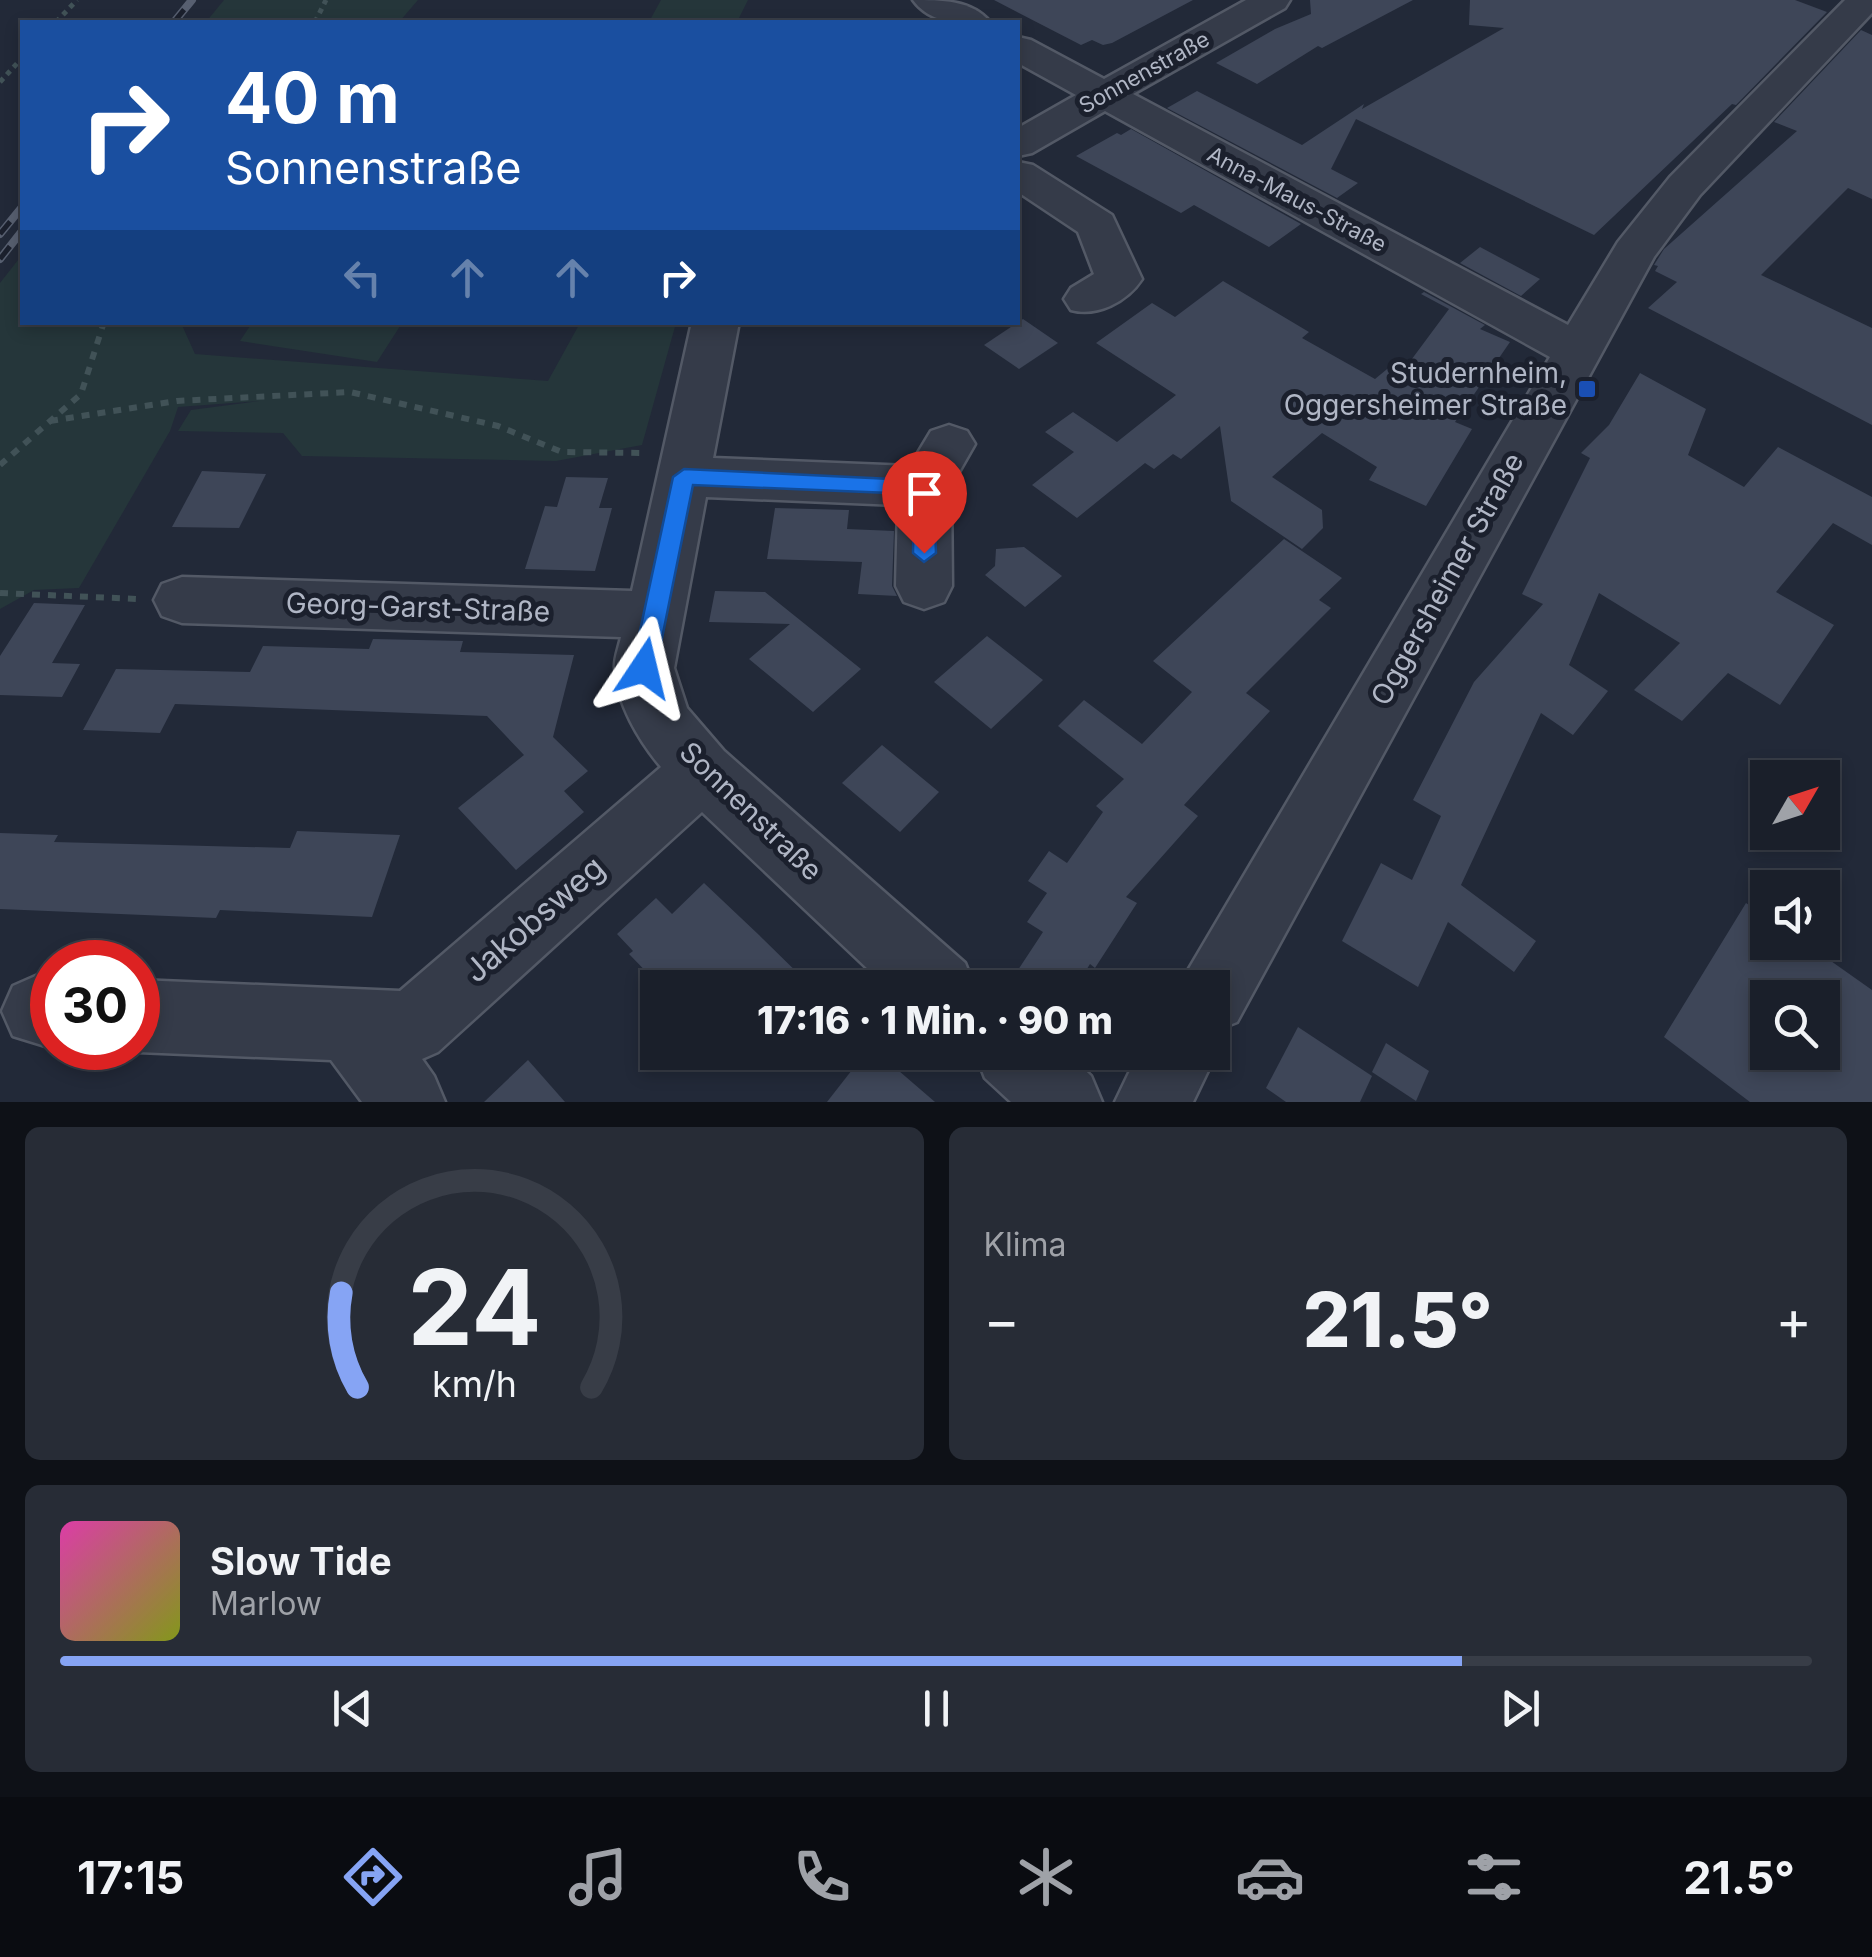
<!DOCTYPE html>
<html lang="de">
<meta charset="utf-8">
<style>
body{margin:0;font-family:Inter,sans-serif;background:#272c36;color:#f1f3f6;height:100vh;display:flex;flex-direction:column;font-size:38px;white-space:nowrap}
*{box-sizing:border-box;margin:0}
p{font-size:32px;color:#9fa2a8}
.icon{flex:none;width:55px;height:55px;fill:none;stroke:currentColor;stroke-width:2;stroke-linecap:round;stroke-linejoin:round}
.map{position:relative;height:1102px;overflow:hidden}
.details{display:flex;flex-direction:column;gap:25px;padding:25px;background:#0e1117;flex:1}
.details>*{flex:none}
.banner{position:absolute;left:20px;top:20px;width:1000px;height:305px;border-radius:0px;box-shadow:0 5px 15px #0003,0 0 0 2px #383d47;background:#1a4fa0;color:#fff;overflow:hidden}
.needle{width:65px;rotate:51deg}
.buttons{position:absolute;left:1750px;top:760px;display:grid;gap:20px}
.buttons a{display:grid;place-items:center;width:90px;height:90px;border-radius:0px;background:#1a1f2a;box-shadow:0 5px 15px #0003,0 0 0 2px #383d47;font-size:50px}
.speed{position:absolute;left:30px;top:940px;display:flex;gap:20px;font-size:50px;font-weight:700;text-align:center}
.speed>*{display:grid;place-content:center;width:130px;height:130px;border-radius:50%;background:#1a1f2a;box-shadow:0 5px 15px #0003,0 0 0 2px #383d47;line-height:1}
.speed .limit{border:15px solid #d22;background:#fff;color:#111}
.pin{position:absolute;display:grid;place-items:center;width:85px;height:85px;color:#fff;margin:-102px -42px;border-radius:50% 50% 50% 0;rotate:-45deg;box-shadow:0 0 10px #0007}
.pin .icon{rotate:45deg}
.me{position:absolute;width:110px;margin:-55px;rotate:10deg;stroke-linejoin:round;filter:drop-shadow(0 0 8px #0008)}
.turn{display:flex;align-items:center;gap:35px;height:210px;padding:0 40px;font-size:45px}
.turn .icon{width:130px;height:130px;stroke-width:2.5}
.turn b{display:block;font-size:70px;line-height:85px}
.lanes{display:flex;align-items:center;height:95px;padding:0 40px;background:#0003;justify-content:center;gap:50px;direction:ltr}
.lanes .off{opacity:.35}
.big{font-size:75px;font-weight:800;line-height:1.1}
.details .tile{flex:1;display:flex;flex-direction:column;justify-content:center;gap:15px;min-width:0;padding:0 35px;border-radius:15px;background:#272c36}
.details .dial{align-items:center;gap:0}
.dial svg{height:260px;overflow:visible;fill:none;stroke:#383d47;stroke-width:7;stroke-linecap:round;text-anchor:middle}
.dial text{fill:#f1f3f6;stroke:none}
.song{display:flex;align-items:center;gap:30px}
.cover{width:120px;height:120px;border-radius:15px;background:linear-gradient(135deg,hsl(320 70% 55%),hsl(70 70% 35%))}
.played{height:10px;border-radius:5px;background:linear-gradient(90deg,#86a4f4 80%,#383d47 80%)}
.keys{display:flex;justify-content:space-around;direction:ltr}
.heat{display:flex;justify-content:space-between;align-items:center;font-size:55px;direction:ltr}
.details .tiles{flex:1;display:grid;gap:25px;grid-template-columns:1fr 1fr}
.tile:last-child{grid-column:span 2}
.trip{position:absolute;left:640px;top:970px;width:590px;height:100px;border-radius:0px;background:#1a1f2a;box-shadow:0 5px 15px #0003,0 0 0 2px #383d47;font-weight:800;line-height:100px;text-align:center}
.menu{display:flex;height:160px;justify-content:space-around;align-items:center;background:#0a0c11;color:#9fa2a8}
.menu .icon{width:70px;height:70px}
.menu .current{color:#86a4f4}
.menu b{font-size:45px;color:#f1f3f6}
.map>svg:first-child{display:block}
.green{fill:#25363a}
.building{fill:#3e4658;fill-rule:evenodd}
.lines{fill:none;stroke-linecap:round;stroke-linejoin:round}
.minor-casing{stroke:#535966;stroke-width:5}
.path-far1{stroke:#415257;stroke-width:5;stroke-dasharray:5 5;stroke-linecap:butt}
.path{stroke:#415257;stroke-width:6;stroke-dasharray:8 8;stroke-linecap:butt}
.minor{fill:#353b49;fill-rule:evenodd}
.rail-casing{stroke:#575f70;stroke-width:8}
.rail{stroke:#1b202d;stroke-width:5;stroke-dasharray:16;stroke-linecap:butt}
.route{fill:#1a73e8;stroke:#114b97;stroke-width:2.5}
.transit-dot{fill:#1a4fb4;stroke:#1b202d;stroke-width:4}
.labels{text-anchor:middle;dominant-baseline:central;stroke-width:10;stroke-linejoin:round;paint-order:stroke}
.far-street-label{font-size:22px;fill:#b0b6c5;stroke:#1b202d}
.poi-label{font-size:28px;fill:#b0b6c5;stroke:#1b202d;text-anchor:end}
.street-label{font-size:28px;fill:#b0b6c5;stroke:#1b202d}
.near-street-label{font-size:32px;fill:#b0b6c5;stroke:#1b202d}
</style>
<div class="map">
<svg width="1872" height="1102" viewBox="0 0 1872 1102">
<rect width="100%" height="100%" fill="#222938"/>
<g class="green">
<path d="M224 0H418L399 22H206Z"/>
<path d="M661 0H748L737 22 650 20Z"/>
<path d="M22 255V322L181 323 195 354 548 381 580 323H676L642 445 556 461 302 456 283 433 178 431 191 410 259 401 178 407 170 431 79 588 34 590 0 609V283Z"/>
<path d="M252 323V322L402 323 377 362 240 341Z"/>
</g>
<g class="building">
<path d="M994 0H1193L1112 43 1103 45 1092 40 1081 45Z"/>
<path d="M1310 0H1413L1322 48 1318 46 1257 84 1216 63 1275 29 1311 14Z"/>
<path d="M1470 0H1795L1827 12 1736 105 1732 104 1594 235 1356 119 1331 169 1358 183 1337 198 1167 108 1197 91 1302 145 1364 104 1362 109 1504 28 1469 25Z"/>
<path d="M1861 30 1872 35V199L1848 188 1761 275 1872 328V425L1648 308 1677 282 1655 271 1658 266 1654 265 1664 249 1797 131 1774 122Z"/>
<path d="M1131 129 1301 224 1269 247 1194 205 1181 213 1076 156 1117 133 1121 135Z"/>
<path d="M1480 247 1540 279 1521 296 1460 263Z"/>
<path d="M1223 281 1309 332 1302 338 1375 379 1392 365 1403 371 1449 309 1421 294 1424 292 1485 325 1480 329 1510 342 1455 422 1472 429 1426 506 1369 480 1377 467 1322 433 1272 477 1322 510 1323 528 1302 549 1231 501 1220 426 1181 459 1173 454 1154 469 1145 463 1077 518 1032 485 1074 452 1045 432 1073 412 1117 442 1176 395 1096 343 1152 303 1175 317Z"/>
<path d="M1023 319 1058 343 1019 369 984 345Z"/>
<path d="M1640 373 1706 409 1688 455 1744 487 1778 447 1872 497V545L1833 523 1776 592 1834 625 1780 705 1728 673 1682 721 1634 690 1680 643 1599 593 1569 665 1608 691 1573 735 1541 713 1461 885 1536 941 1514 972 1448 922 1418 987 1342 941 1381 863 1412 880 1441 816 1413 800 1474 682 1543 604 1522 594 1590 458 1581 453 1609 425Z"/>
<path d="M202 471 266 474 239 528 172 527Z"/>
<path d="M566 477 608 478 599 508H612L595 571 525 569 545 506 557 507Z"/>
<path d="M775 508 849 510 847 529 894 531 892 586 897 596 858 594 862 562 767 559Z"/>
<path d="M1284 539 1342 578 1319 600 1331 608 1246 693 1270 711 1184 805 1198 816 1126 897 1137 903 1095 968 1090 964 1075 988H1031L1014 976 1043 932 1027 922 1047 893 1028 881 1049 851 1067 863 1103 812 1096 806 1124 779 1058 726 1084 700 1142 744 1192 692 1153 661Z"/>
<path d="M1024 547 1062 576 1025 607 985 575 995 566 996 549Z"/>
<path d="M715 591 765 592 861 669 813 712 749 659 790 624 709 622Z"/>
<path d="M34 603 85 605 52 663 80 664 62 697 0 695V656Z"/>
<path d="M987 636 1043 680 991 729 934 682Z"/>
<path d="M373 639 463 641 460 652 574 655 553 737 588 771 564 791 584 812 516 870 458 808 524 755 487 716 175 704 160 733 83 730 116 669 250 672 263 646 369 649Z"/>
<path d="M882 745 939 792 900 832 842 783Z"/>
<path d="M297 831 400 835 372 917 220 910 216 918 0 909V833L58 835 54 842 290 848Z"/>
<path d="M704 883 759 935 813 988H662L629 954 633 951 617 934 656 898 672 914Z"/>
<path d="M1746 903 1768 918V942H1804L1872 990V1102H1750L1664 1037ZM1768 998H1822V1052H1768Z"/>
<path d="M1298 1027 1372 1076 1360 1102H1286L1266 1088Z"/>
<path d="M1386 1043 1429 1071 1416 1101 1372 1072Z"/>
<path d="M866 1052H877L935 1102H827Z"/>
<path d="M528 1060 565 1102H484Z"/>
</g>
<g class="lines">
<g class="minor-casing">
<g id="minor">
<path d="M913 0C941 0 972 0 990 22 963 24 931 25 913 0Z"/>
<path d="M1246 0H1290L1285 8 1133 94 1568 325 1618 242 1670 177 1845 0H1872V13L1700 195 1654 257 1237 1022 1212 1032V988H1180L1187 972 1550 357 1105 111 1032 153 1018 156V128L1076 95 1018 63V37L1031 40 1104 79Z"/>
<path d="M1018 162 1033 165 1112 215 1142 279C1127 302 1097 317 1071 310L1064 299 1071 288 1094 274 1078 232 1018 192Z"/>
<path d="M692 322H739L713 458 910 466 931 431 949 425 967 431 975 444 951 486 952 586 944 602 924 609 904 602 896 586 898 505 706 497 674 668 687 708 724 751 965 963 975 988H888L702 812 438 1052 422 1059 434 1076 445 1102H362L331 1060 138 1052 128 1048H138V980L400 991 661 767C640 742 616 703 615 668 614 659 619 647 621 637L182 623 162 616 154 600 162 584 182 577 632 591Z"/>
<path d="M38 975 52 976V1048L13 1036 2 1011 13 986Z"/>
<path d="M1212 1040 1217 1052 1193 1102H1115L1139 1052H1212Z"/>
<path d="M975 1052H1066L1091 1076 1102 1102H1011L985 1078Z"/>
</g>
</g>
<g class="path-far1">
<path d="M56 22 77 0"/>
<path d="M315 22 326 0"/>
<path d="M0 82 22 58"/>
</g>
<g class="path">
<path d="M50 421 177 401 350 392 498 426 562 452 643 453"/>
<path d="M0 465 81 394 104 322"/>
<path d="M0 593 138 599"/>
</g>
<use href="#minor" class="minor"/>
<g class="rail-casing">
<g id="rail">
<path d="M174 22 192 0"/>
<path d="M0 234 22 207"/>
<path d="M0 259 22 231"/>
</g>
</g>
<use href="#rail" class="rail"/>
</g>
<path class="route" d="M684 469 933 481 936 553 924 562 913 553 914 494 693 485 656 668 653 676 644 679 635 676 632 668 673 477Z"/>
<rect class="transit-dot" x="1577" y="379" width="20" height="20" rx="5"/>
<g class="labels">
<g class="far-street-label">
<text transform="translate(1144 72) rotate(-29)">Sonnenstraße</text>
<text transform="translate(1297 199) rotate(28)">Anna-Maus-Straße</text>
</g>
<g class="poi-label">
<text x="1567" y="373">Studernheim,<tspan x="1567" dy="32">Oggersheimer Straße</tspan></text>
</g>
<g class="street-label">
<text transform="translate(1447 579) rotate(-61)">Oggersheimer Straße</text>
<text transform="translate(418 607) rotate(2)">Georg-Garst-Straße</text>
<text transform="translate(751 811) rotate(44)">Sonnenstraße</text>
</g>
<g class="near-street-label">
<text transform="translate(534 919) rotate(-41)">Jakobsweg</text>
</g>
</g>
</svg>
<div class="buttons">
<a><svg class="needle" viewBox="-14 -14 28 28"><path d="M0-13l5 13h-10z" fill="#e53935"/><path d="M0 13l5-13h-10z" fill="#9fa2a8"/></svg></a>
<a><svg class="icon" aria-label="sound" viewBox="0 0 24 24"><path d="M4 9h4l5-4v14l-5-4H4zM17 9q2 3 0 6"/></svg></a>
<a><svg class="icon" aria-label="search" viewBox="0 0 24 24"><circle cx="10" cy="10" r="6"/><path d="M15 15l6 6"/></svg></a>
</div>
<div class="speed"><div class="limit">30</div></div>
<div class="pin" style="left:924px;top:553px;background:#d93025"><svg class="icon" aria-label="arrive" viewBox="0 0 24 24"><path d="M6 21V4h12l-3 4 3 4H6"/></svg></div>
<svg class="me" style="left:644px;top:668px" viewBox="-20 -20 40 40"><path d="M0-17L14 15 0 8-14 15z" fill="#1a73e8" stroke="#fff" stroke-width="4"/></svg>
<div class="trip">17:16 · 1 Min. · 90 m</div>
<div class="banner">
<div class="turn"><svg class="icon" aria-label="right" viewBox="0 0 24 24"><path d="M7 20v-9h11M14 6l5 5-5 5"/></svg><div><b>40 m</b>Sonnenstraße</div></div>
<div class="lanes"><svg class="icon off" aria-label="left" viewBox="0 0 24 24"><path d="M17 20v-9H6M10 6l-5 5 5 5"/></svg><svg class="icon off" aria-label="ahead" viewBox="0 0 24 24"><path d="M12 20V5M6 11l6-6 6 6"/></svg><svg class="icon off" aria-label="ahead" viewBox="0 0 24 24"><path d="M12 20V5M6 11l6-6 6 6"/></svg><svg class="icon" aria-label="right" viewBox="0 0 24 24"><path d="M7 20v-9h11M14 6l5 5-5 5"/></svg></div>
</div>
</div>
<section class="details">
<div class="tiles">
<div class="tile dial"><svg viewBox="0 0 100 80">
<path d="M14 69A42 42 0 1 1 86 69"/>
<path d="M14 69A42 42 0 0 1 9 40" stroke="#86a4f4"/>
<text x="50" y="56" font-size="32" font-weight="700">24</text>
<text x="50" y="72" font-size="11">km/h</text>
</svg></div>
<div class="tile"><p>Klima</p>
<div class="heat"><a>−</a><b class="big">21.5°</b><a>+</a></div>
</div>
<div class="tile">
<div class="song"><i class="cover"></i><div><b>Slow Tide</b><p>Marlow</p></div></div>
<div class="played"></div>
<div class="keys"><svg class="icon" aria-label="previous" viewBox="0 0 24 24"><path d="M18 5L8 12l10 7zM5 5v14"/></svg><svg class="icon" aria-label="pause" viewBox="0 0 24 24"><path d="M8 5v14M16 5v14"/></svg><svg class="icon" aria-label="next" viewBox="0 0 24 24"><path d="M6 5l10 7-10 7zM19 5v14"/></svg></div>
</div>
</div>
</section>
<nav class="menu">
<b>17:15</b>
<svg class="icon current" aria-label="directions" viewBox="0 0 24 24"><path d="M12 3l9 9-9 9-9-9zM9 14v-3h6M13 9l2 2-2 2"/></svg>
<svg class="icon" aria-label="music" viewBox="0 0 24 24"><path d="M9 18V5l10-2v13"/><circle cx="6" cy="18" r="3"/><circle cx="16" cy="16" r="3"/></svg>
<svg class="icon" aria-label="phone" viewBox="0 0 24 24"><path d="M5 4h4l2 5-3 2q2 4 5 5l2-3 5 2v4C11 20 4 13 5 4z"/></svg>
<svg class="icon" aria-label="climate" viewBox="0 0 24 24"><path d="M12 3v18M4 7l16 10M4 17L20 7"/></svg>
<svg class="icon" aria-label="car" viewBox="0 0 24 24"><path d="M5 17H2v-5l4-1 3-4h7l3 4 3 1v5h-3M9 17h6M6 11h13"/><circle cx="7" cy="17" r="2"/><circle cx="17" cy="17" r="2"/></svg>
<svg class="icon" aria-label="filters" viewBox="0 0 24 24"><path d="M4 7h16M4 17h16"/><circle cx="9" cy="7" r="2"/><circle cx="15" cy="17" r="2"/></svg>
<b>21.5°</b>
</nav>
